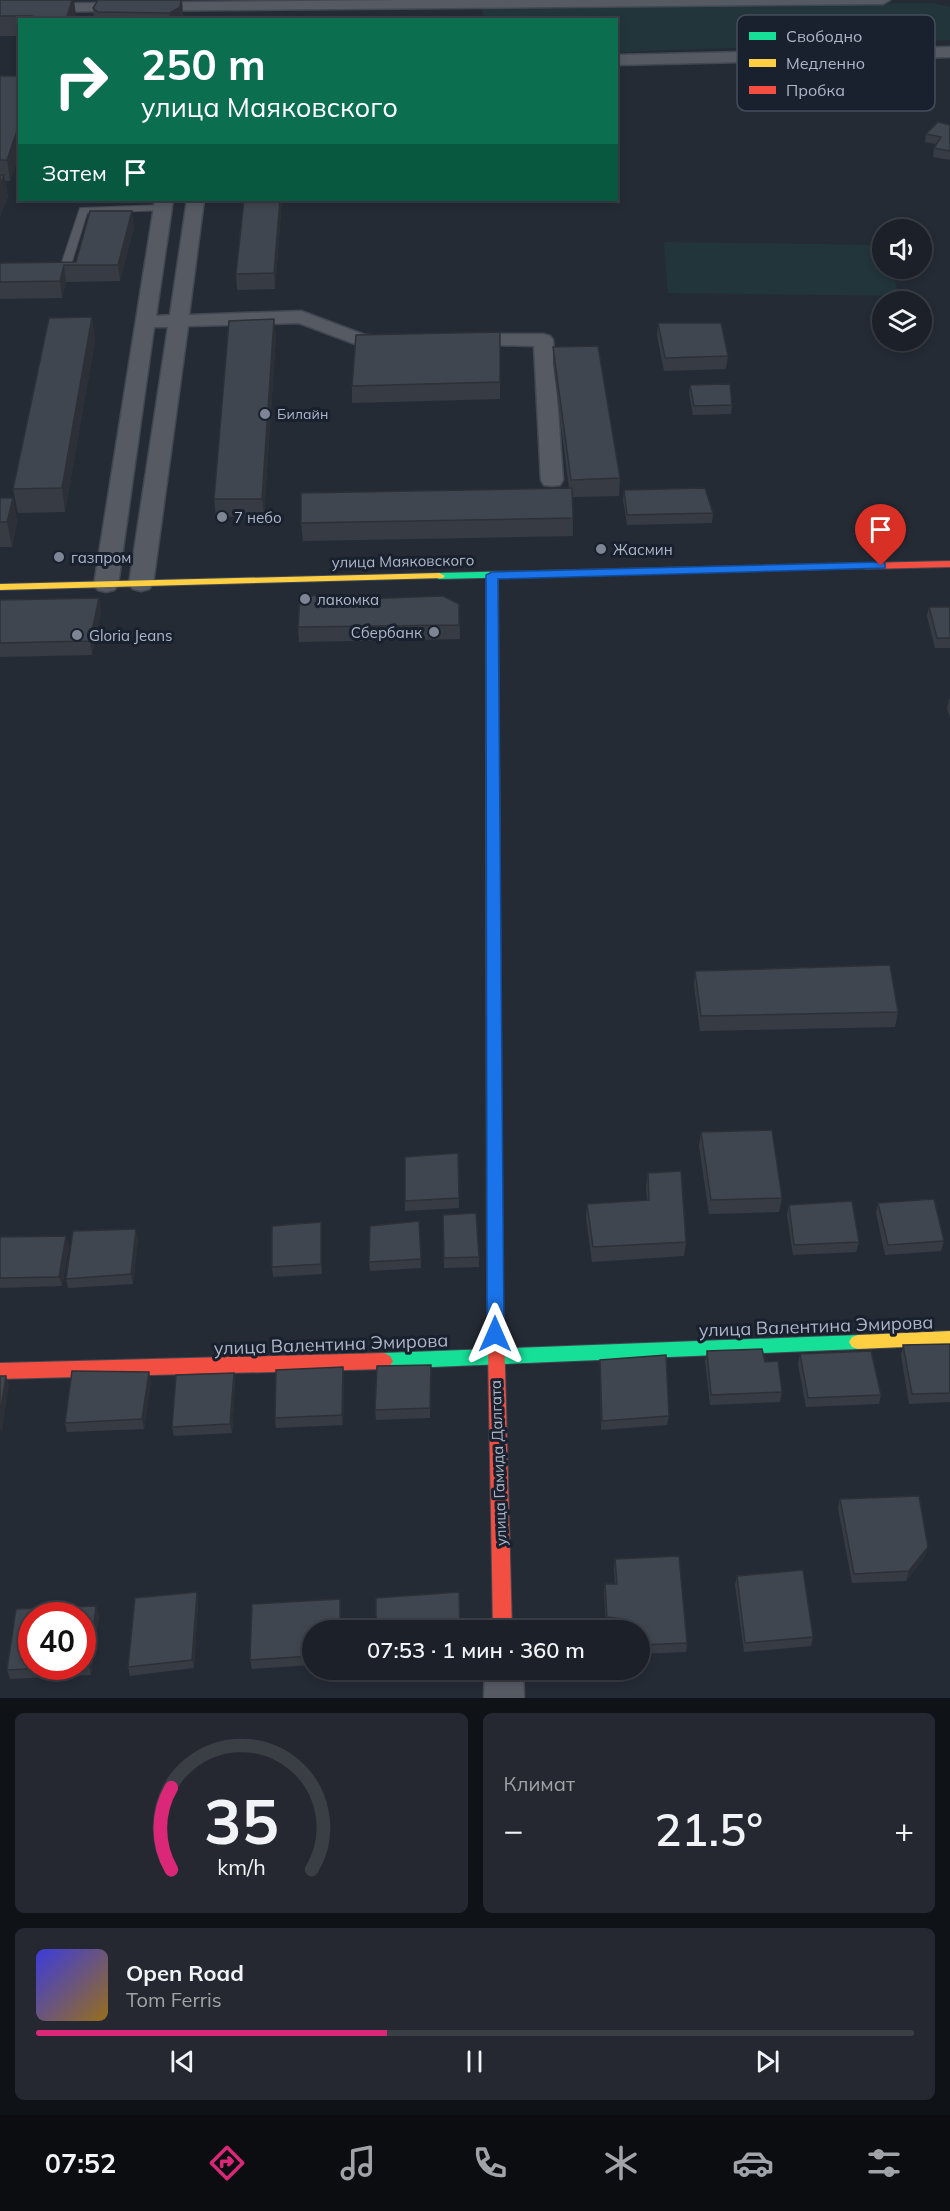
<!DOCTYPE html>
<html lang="ru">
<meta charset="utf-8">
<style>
body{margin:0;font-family:Mulish,sans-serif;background:#252830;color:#f1f3f6;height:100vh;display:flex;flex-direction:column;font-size:22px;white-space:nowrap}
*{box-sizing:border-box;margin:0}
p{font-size:20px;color:#a0a3a8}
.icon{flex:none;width:33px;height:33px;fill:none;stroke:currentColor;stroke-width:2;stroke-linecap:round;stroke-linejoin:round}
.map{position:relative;height:1698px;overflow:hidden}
.details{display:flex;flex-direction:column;gap:15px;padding:15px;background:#0f1216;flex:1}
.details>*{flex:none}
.guide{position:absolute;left:18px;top:18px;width:600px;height:183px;border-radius:0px;box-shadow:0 3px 9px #0003,0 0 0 2px #3a3e45;background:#0b6e4f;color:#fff;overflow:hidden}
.controls{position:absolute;left:872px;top:219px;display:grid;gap:12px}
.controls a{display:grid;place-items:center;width:60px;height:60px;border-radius:50%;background:#1c2028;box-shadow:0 3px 9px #0003,0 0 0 2px #3a3e45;font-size:30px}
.speed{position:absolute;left:18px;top:1602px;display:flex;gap:12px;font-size:30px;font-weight:700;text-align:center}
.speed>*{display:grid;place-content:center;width:78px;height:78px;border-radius:50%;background:#1c2028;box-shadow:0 3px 9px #0003,0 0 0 2px #3a3e45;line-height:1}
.speed .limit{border:9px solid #d22;background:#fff;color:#111}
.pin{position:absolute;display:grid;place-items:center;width:51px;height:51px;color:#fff;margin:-62px -26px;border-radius:50% 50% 50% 0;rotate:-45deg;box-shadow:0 0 6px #0007}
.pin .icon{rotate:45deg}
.me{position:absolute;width:66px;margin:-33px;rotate:0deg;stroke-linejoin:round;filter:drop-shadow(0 0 4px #0008)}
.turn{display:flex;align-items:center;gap:21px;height:126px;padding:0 24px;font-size:27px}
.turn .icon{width:78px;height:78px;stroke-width:2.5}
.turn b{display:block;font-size:42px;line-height:51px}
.then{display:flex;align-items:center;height:57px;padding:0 24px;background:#0003;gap:12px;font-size:22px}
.big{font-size:45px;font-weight:600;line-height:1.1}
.details .tile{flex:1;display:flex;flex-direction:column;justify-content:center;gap:9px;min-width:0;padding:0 21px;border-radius:9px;background:#252830}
.details .dial{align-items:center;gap:0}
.dial svg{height:156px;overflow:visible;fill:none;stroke:#3a3e45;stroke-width:7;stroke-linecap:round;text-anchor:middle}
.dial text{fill:#f1f3f6;stroke:none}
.song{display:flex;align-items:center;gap:18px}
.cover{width:72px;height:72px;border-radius:9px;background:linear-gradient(135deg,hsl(240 70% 55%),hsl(40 70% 35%))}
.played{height:6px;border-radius:3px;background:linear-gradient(90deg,#db2777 40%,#3a3e45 40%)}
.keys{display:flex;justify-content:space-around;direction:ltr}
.heat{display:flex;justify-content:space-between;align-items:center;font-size:33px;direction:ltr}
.details .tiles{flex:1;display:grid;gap:15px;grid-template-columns:1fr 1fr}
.tile:last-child{grid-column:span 2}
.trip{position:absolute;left:302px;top:1620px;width:348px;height:60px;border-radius:30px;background:#1c2028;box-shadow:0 3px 9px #0003,0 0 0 2px #3a3e45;font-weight:600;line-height:60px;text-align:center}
.dock{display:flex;height:96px;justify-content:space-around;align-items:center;background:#0b0d10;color:#a0a3a8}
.dock .icon{width:42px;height:42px}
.dock .active{color:#db2777}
.dock b{font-size:27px;color:#f1f3f6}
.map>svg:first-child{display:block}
.green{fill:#22353b}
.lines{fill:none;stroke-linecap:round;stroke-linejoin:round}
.lane-casing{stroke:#424852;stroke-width:2}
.street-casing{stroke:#424852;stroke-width:3}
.fast-casing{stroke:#424852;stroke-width:2}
.slow-casing{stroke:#424852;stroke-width:2}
.jam-casing{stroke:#424852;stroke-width:2}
.lane{fill:#565a62;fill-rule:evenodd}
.street{fill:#565a62;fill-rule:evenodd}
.fast{fill:#16e098;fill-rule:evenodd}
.slow{fill:#ffcf43;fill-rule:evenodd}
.jam{fill:#f24e42;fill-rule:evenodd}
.wall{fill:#373c44}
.shaded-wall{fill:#2d3137}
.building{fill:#40464f;stroke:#2d3137;stroke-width:1.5;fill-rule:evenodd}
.route{fill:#1a73e8;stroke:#114b97;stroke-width:1.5}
.poi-dot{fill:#7e8594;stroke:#19212f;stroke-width:2}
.labels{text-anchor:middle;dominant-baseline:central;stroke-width:6;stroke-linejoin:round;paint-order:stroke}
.far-poi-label{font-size:14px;fill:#aeb6c7;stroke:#19212f;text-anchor:start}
.poi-label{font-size:15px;fill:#aeb6c7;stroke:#19212f;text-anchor:start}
.street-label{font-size:15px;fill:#aeb6c7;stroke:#19212f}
.near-street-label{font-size:18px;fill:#aeb6c7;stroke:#19212f}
.key{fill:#19212f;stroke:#464e5d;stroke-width:1.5}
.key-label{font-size:16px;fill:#aeb6c7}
</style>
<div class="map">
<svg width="950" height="1698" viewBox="0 0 950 1698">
<rect width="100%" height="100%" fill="#252b35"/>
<g class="green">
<path d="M932 3 950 7V40L617 52 616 20 484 19 482 8Z"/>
<path d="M664 242 882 245V268L892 269 899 296 668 293Z"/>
</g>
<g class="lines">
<g class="lane-casing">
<path id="lane" d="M163 205 167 208 166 210 87 213 70 268C65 272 53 272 48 268L53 265H61L80 208Z"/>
</g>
<g class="street-casing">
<g id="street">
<path d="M398 0H890L883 4 0 12V4Z"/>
<path d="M950 47V57L616 65V55Z"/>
<path d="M155 200H173L156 316 170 315 187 200H204L189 315 301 311 365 335 399 337 402 341 399 345 363 347 299 323 188 326 153 584 149 589 141 591 133 589 129 584 168 327H154L118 585 114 590 106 592 98 590 94 585Z"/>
<path d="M463 334H543L550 336 553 340 563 480 560 485 552 486 544 485 541 480 534 346 456 344 453 340 456 336Z"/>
<path d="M485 1670H523L524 1698H484Z"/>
</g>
</g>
<g class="fast-casing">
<g id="fast">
<path d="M866 563 870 564V568L439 579 433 576 439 573Z"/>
<path d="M493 876 500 881 503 1294 501 1299 495 1301 489 1299 487 1294 486 881Z"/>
<path d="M858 1335 864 1337 867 1342 864 1347 858 1349 384 1369 378 1366 375 1361 378 1356 384 1353Z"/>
</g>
</g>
<g class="slow-casing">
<g id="slow">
<path d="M492 572 498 575 500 881 493 886 486 881V575Z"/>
<path d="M439 573 445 576 443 578 0 590V584Z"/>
<path d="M950 1331V1345L858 1349 852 1347 849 1342 852 1337 858 1335Z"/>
</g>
</g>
<g class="jam-casing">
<g id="jam">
<path d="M950 561V567L866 569 860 566 866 563Z"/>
<path d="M495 1287 501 1289 503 1294 512 1630H493L487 1294 489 1289Z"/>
<path d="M384 1353 390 1356 393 1361 390 1366 384 1369 0 1379V1363Z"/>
</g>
</g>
<use href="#lane" class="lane"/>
<use href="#street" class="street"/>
<use href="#fast" class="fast"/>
<use href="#slow" class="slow"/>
<use href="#jam" class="jam"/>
</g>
<g class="wall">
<path d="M0 0 76 15 75 20H20V36H0Z"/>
<path d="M182 0 183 20H94L93 8Z"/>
<path d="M0 76H20V153L10 181H5L8 197 0 216Z"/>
<path d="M950 125V160L933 157 934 148 936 144 925 142 926 134Z"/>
<path d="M244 200H282L275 289 237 290 236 274Z"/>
<path d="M134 227 120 281 66 282 62 298 0 299V263L76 262Z"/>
<path d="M92 317 95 340 65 512 18 513 13 489Z"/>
<path d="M658 323 728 356 726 369 664 371 657 336Z"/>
<path d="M500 332V399L352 403V386Z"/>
<path d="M276 336 264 516 216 517 214 499Z"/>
<path d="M553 347 620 478 619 496 572 497 573 518V536L303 541 301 523 569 488 553 364Z"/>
<path d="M690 385 732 405 731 414 693 415 689 394Z"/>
<path d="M624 490 713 513 712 523 627 525 623 500Z"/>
<path d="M0 498H13L17 522 12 547H0Z"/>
<path d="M99 598 101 612 92 655 0 657V600Z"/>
<path d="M362 599 459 604 460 639 299 642 298 627Z"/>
<path d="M929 607H950V648H935L927 616Z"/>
<path d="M949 699H950V717L947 709Z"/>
<path d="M695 971 898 1012 895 1027 700 1031 694 986Z"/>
<path d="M701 1132 782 1198 779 1212 709 1214 699 1146Z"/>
<path d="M458 1153 459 1208 405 1211V1201Z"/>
<path d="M648 1173 686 1242 684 1256 592 1262 586 1218 587 1204 647 1200 646 1187Z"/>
<path d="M878 1203 944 1241 941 1251 885 1255 876 1213Z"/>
<path d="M789 1205 859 1242 856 1252 793 1255 787 1215Z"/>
<path d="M443 1215 479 1257V1267L444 1268Z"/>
<path d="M419 1221 421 1268 370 1271 369 1262Z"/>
<path d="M322 1232V1274L273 1277 272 1267Z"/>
<path d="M0 1237 69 1246 62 1286 0 1288Z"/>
<path d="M138 1239 133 1284 68 1288 66 1279Z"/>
<path d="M950 1344V1402L909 1404 901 1355 903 1345Z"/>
<path d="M707 1351 765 1362 782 1392 780 1402 710 1405 705 1361Z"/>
<path d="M800 1354 881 1395 879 1404 806 1407 798 1364Z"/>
<path d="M600 1360 669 1416 667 1425 601 1430 600 1369Z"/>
<path d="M343 1367 344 1376 343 1425 276 1428 275 1418Z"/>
<path d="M234 1373 235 1383 232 1433 174 1436 172 1427Z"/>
<path d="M431 1375 430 1418 376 1420 375 1410Z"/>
<path d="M151 1381 144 1429 67 1432 65 1423Z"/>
<path d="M840 1499 928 1547 925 1556 906 1581 852 1583 838 1508Z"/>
<path d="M615 1559 687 1643 686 1652 639 1654V1630H622V1628L606 1626 604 1593 605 1584H615L614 1568Z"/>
<path d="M737 1576 813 1637 811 1646 744 1652 735 1585Z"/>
<path d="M197 1592 198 1601 194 1668 130 1676 128 1667Z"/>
<path d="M341 1608V1630H312V1665L252 1669 250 1660Z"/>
<path d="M99 1615 91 1675 10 1679 7 1670Z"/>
</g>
<g class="shaded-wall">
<path d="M72 0H74L76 15 75 20H66Z"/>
<path d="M182 0 183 20H170V13Z"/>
<path d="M20 122V153L10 181 7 160Z"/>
<path d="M4 175 8 197 0 216V185Z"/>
<path d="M280 200H282L275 289 274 273Z"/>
<path d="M132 211 134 227 120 281 118 265Z"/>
<path d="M64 265 66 282 62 298 60 281Z"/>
<path d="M92 317 95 340 65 512 62 488Z"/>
<path d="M274 319 276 336 264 516 262 499Z"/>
<path d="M13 498 17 522 12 547 7 522Z"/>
<path d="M99 598 101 612 92 655 90 641Z"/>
<path d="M321 1222 322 1232V1274L321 1264Z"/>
<path d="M136 1229 138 1239 133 1284 131 1274Z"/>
<path d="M66 1236 69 1246 62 1286 59 1277Z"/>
<path d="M343 1367 344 1376 343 1425 342 1415Z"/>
<path d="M149 1372 151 1381 144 1429 142 1419Z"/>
<path d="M234 1373 235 1383 232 1433 230 1424Z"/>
<path d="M6 1376 9 1385 2 1433 0 1428V1415Z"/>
<path d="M928 1547 925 1556 906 1581 909 1571Z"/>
<path d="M197 1592 198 1601 194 1668 192 1660Z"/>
<path d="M340 1599 341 1608V1630H340Z"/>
<path d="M96 1606 99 1615 91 1675 89 1666Z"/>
</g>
<g class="building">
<path d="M0 0H72L66 20H31L32 16H0Z"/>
<path d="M98 0H181L180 7 170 13 98 12 93 8Z"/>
<path d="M0 76H20V122L7 160H0Z"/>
<path d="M938 122 950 125V151L934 148 941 137 926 134Z"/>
<path d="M0 175H4L0 185Z"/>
<path d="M244 200H280L274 273 236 274Z"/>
<path d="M90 211H132L118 265H64L60 281 0 282V263L76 262Z"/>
<path d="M92 317 62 488 13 489 49 318Z"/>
<path d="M274 319 262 499H214L229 321Z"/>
<path d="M658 323H721L728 356 665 358Z"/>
<path d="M500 332V382L352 386 356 335Z"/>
<path d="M598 346 620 478 571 480 553 347Z"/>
<path d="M730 384 732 405 694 406 690 385Z"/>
<path d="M572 488 573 518 301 523V493Z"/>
<path d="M705 488 713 513 627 515 624 490Z"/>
<path d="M0 498H13L7 522H0Z"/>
<path d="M361 595 362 599 443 596 459 604V625L298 627 300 596Z"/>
<path d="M99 598 90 641 0 643V600Z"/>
<path d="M929 607H950V638H937Z"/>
<path d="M890 965 898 1012 701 1016 695 971Z"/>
<path d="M772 1130 782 1198 711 1200 701 1132Z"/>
<path d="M458 1153 459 1198 405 1201V1157Z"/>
<path d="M681 1171 686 1242 593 1247 587 1204 649 1200 648 1173Z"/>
<path d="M934 1199 944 1241 888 1245 878 1203Z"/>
<path d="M852 1201 859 1242 794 1245 789 1205Z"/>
<path d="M476 1213 479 1257 444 1258 443 1215Z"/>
<path d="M419 1221 421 1259 369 1262 370 1226Z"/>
<path d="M321 1222V1264L272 1267V1226Z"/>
<path d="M136 1229 131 1274 66 1279 73 1231Z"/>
<path d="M66 1236 59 1277 0 1278V1237Z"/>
<path d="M950 1344V1393L912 1394 903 1345Z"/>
<path d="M762 1349 765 1362 778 1361 782 1392 711 1395 707 1351Z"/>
<path d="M871 1351 881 1395 808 1398 800 1354Z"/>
<path d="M666 1355 669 1416 602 1421 600 1360Z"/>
<path d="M431 1365 430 1408 375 1410 377 1366Z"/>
<path d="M343 1367 342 1415 275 1418 276 1370Z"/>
<path d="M72 1371 149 1372 142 1419 65 1423Z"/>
<path d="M234 1373 230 1424 172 1427 176 1375Z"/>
<path d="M0 1376H6L0 1415Z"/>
<path d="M919 1496 928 1547 909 1571 854 1574 840 1499Z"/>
<path d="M679 1556 687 1643 639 1645V1630H624L623 1619 607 1617 605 1584H617L615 1559Z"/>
<path d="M803 1570 813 1637 745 1643 737 1576Z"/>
<path d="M197 1592 192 1660 128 1667 135 1598Z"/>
<path d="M459 1592 460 1630H376V1598Z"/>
<path d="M340 1599V1630H312V1656L250 1660 252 1604Z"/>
<path d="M96 1606 89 1666 7 1670 16 1609ZM32 1616H82V1666H32Z"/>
</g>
<path class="route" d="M881 562 885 563V568L498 579 504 1334 501 1339 495 1342 489 1339 487 1334 486 575 492 572Z"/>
<g class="poi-dot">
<circle cx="265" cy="414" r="6"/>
<circle cx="222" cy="517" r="6"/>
<circle cx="601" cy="549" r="6"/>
<circle cx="59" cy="557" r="6"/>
<circle cx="305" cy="599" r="6"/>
<circle cx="434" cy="632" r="6"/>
<circle cx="77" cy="635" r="6"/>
</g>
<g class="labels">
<g class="far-poi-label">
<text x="277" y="414">Билайн</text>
</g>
<g class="poi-label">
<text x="234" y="517">7 небо</text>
<text x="613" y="549">Жасмин</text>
<text x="71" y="557">газпром</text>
<text x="317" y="599">лакомка</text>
<text x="422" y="632" text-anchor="end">Сбербанк</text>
<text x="89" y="635">Gloria Jeans</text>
</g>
<g class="street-label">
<text transform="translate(403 561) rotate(-1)">улица Маяковского</text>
<text transform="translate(498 1463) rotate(-92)">улица Гамида Далгата</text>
</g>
<g class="near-street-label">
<text transform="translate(816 1326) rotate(-2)">улица Валентина Эмирова</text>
<text transform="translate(331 1344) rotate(-2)">улица Валентина Эмирова</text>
</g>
</g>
<rect x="737" y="15" width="198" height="96" rx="9" class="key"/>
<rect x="749" y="32" width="27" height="8" fill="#16e098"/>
<rect x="749" y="59" width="27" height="8" fill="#ffcf43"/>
<rect x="749" y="86" width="27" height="8" fill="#f24e42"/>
<g class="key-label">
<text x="786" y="42">Свободно</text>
<text x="786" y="69">Медленно</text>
<text x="786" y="96">Пробка</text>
</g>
</svg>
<div class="controls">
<a><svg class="icon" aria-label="sound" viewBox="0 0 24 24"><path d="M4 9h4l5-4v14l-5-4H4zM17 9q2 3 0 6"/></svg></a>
<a><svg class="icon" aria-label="layers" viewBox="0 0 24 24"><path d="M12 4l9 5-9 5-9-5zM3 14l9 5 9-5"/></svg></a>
</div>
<div class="speed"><div class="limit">40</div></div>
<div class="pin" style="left:881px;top:566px;background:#d93025"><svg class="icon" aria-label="arrive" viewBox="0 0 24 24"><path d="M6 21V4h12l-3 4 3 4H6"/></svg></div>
<svg class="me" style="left:495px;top:1334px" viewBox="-20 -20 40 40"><path d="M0-17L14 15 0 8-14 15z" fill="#1a73e8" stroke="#fff" stroke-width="4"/></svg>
<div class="trip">07:53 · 1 мин · 360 m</div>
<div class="guide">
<div class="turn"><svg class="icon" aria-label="right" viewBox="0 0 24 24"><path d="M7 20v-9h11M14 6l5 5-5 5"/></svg><div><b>250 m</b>улица Маяковского</div></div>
<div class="then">Затем<svg class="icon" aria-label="arrive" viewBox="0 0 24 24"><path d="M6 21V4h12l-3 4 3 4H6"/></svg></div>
</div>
</div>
<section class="details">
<div class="tiles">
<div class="tile dial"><svg viewBox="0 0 100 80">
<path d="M14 69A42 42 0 1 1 86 69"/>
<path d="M14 69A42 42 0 0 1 14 27" stroke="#db2777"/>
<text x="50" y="56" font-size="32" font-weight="700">35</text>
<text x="50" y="72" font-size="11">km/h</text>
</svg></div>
<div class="tile"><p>Климат</p>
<div class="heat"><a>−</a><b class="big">21.5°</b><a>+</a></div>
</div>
<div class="tile">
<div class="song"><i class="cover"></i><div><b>Open Road</b><p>Tom Ferris</p></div></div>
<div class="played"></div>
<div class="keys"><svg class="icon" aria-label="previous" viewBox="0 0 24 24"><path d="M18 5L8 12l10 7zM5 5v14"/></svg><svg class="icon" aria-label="pause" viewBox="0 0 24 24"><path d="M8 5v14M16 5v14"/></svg><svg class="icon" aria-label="next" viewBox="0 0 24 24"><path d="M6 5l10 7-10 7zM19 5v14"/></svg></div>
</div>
</div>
</section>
<nav class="dock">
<b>07:52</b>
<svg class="icon active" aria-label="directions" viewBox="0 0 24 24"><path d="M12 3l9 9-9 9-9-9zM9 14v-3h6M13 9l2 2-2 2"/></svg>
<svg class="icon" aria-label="music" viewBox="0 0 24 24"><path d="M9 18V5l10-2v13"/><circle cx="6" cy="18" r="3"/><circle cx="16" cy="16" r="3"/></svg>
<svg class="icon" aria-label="phone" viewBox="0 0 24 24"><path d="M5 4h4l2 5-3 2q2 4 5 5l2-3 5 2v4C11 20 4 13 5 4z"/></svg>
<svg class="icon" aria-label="climate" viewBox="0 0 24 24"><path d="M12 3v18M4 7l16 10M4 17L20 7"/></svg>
<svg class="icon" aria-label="car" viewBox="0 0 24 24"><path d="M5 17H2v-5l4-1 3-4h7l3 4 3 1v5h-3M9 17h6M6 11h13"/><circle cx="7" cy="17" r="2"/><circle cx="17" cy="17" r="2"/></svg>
<svg class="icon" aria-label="filters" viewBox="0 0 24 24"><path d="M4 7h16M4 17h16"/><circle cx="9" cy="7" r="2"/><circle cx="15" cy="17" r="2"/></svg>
</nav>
